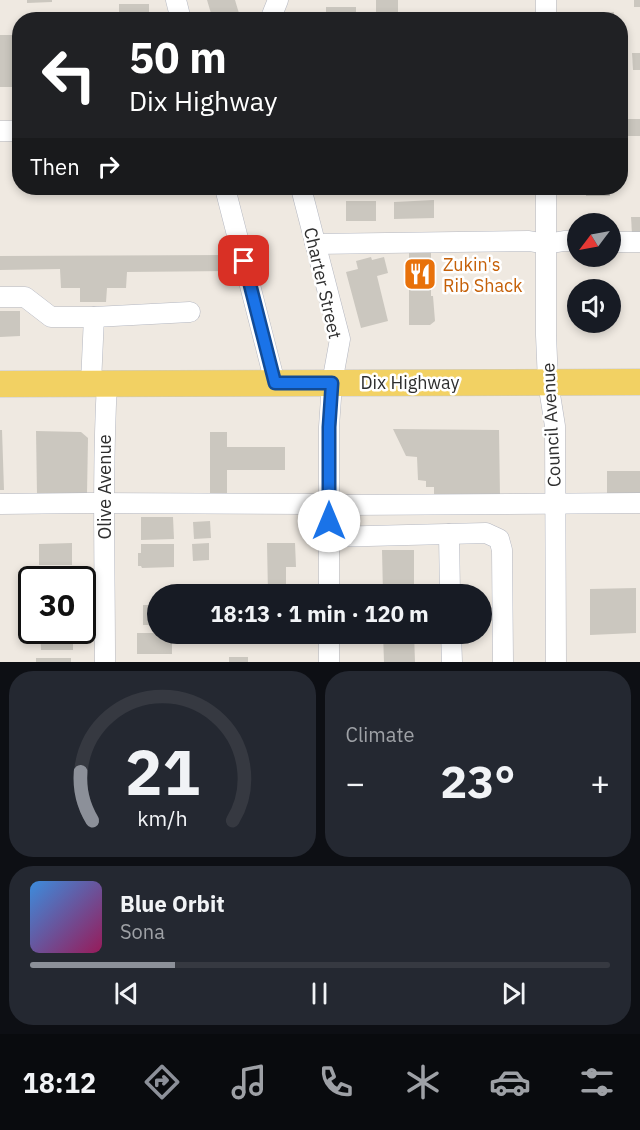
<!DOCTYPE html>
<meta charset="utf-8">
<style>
body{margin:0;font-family:"IBM Plex Sans",sans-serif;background:#242831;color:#f1f3f6;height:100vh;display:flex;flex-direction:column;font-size:22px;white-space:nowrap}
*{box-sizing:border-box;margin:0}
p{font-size:20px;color:#9ea1a6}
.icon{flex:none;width:33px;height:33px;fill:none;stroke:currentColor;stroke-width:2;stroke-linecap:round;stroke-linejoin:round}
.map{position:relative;height:662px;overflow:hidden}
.details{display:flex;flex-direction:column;gap:9px;padding:9px;background:#0d0f14;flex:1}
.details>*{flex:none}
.banner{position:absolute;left:12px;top:12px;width:616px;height:183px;border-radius:24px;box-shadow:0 3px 9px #0003;background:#202124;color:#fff;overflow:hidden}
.needle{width:39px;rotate:238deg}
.fabs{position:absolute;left:567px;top:213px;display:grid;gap:12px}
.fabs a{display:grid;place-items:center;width:54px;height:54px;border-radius:50%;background:#171b24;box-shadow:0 3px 9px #0003;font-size:30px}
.speed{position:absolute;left:18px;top:566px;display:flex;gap:12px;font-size:30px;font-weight:700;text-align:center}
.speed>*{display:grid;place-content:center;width:78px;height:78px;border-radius:50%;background:#171b24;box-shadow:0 3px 9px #0003;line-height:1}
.speed .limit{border:3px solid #111;border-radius:9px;background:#fff;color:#111}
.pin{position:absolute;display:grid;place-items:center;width:51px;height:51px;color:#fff;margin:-26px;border-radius:12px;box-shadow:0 3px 9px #0006}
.me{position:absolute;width:66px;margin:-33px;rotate:0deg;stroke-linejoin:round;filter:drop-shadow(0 0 4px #0008)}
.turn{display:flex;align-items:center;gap:21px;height:126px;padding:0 18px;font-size:27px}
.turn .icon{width:78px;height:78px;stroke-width:2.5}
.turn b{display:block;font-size:42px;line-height:51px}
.then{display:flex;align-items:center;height:57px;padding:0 18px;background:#0003;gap:12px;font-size:22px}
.big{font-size:45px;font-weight:700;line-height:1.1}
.details .widget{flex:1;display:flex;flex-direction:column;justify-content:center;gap:9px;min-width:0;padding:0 21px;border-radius:24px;background:#242831}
.details .dial{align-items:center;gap:0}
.dial svg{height:156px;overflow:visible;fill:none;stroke:#363941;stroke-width:7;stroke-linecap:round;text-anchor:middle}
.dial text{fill:#f1f3f6;stroke:none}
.song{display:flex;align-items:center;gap:18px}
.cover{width:72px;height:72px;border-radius:9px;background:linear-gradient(135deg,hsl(210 70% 55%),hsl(330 70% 35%))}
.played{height:6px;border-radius:3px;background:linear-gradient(90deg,#8c9099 25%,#363941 25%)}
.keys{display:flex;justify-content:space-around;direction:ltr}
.heat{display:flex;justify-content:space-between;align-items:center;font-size:33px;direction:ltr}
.details .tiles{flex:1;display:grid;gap:9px;grid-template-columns:1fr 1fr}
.widget:last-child{grid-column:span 2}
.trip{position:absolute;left:147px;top:584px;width:345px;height:60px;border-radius:30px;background:#171b24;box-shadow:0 3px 9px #0003;font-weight:700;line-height:60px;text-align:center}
.menu{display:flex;height:96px;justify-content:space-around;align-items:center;background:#090b0e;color:#9ea1a6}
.menu .icon{width:42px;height:42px}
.menu .active{color:#8c9099}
.menu b{font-size:27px;color:#f1f3f6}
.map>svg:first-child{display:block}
.building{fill:#cbc7bf}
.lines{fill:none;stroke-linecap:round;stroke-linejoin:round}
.minor-casing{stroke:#b4b7c1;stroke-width:21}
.major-casing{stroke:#c9c9c9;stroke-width:27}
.minor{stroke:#fff;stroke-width:20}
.major{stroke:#f2d163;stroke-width:26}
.route-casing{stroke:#114b97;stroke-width:15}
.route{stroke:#1a73e8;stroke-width:10}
.labels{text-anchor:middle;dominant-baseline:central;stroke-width:5;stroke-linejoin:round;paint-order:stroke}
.food-label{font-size:18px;fill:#c56008;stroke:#fff;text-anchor:start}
.street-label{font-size:18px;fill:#2e2e2e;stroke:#fff}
</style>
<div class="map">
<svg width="640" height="662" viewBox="0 0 640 662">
<rect width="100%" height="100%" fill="#efe9e1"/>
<g class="building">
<path d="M27 0H52V2L27 3Z"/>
<path d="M207 0H235L241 20H213Z"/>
<rect x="376" y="0" width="22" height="13"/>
<rect x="634" y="0" width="6" height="7"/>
<rect x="119" y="4" width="30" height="16"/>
<rect x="326" y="7" width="30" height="13"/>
<path d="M614 12V20H590V13Z"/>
<rect x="478" y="14" width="24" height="6"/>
<rect x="0" y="35" width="20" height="52"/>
<path d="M632 53H640V70H633Z"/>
<rect x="628" y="119" width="12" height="17"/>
<rect x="586" y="188" width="24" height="8"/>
<path d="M434 200V218L394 219V202Z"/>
<rect x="346" y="201" width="30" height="20"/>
<path d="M631 217H640V234H632Z"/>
<path d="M409 252H431V296H433L435 321 430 325H409Z"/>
<path d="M226 255 229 271 127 272 126 288H107L106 302H80V288H61L60 269 0 270V256Z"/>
<path d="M371 257 372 260 384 257 388 273 377 276 388 321 361 328 346 272 358 269 356 261Z"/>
<path d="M0 311H20V336L0 337Z"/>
<path d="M393 429 499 430 500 497H434V487H426V481L418 480 417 457 406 456Z"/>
<path d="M0 430H2L4 490H0Z"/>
<path d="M36 431 81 432 88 438 87 494H37Z"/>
<path d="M210 432H227V447H285V470H227V497H210Z"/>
<path d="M607 471H640V495L607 496Z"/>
<path d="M141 517H173L174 539 141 540Z"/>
<path d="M210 521 211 538 194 539 193 522Z"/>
<path d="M72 543V565H39V544Z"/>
<path d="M209 543V560L193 561 192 544Z"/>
<path d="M267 543H295L296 567H286V594H268Z"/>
<path d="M141 544H174V567L142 568 141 566H138V553H141Z"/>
<path d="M382 550H414V594H383Z"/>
<path d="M71 572 72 579H39V573Z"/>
<path d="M636 588V633L590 635V589Z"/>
<rect x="143" y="605" width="15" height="20"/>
<path d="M40 630H73V650H41Z"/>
<rect x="137" y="633" width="35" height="21"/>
<path d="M383 633H414L415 662H384Z"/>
<rect x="229" y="657" width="19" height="5"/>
<rect x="36" y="658" width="35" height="4"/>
</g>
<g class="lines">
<g class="minor-casing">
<g id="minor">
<path d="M176 0 181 20"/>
<path d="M270 20 278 0"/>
<path d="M546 20V0"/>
<path d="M0 131H20"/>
<path d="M225 188 275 383"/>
<path d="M301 188 340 339 332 383 329 427V594"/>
<path d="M546 188V335L548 382 555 426 556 662"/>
<path d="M610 242H640"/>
<path d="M315 244 529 241 546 244 564 241H578"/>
<path d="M0 297H25L51 317H94L91 383"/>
<path d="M94 317 190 312"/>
<path d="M0 504 87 503 311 504 346 505 640 503"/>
<path d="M449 534 450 594"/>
<path d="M329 537 486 533 499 539 502 550 503 662"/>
<path d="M329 633V662"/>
<path d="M451 633 452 662"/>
<path d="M105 662C105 569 102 476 107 383"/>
</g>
</g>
<g class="major-casing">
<path id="major" d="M0 384 640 382"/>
</g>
<use href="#minor" class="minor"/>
<use href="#major" class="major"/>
</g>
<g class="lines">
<g class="route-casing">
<path id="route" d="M244 261 275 383H332L329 427V521"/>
</g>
<use href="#route" class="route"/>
</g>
<defs>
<g id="restaurant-square" transform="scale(1.725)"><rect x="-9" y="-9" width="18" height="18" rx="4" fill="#e8710a" stroke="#fff"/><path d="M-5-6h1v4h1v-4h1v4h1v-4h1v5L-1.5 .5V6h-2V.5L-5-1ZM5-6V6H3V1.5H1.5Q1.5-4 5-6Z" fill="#fff"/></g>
</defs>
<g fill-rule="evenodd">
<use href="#restaurant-square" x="420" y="274"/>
</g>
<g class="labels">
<g class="food-label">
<text x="443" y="264">Zukin's<tspan x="443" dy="21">Rib Shack</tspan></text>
</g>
<g class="street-label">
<text transform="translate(323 283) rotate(77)">Charter Street</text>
<text x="410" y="382">Dix Highway</text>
<text transform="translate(551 425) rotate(-93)">Council Avenue</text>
<text transform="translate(104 487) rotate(-90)">Olive Avenue</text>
</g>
</g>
</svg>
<div class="fabs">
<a><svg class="needle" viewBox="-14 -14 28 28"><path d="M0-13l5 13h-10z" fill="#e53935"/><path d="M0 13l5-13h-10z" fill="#9ea1a6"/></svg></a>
<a><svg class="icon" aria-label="sound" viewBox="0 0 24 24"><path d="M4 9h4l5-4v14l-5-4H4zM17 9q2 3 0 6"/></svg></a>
</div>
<div class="speed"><div class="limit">30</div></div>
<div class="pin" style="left:244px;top:261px;background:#d93025"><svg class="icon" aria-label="arrive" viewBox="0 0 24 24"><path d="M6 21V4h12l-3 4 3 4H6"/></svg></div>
<svg class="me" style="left:329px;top:521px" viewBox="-20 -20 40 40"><circle r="19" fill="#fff"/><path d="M0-13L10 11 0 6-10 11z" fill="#1a73e8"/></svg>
<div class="trip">18:13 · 1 min · 120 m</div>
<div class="banner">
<div class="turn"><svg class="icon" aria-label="left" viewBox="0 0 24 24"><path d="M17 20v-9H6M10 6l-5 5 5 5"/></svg><div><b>50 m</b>Dix Highway</div></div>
<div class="then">Then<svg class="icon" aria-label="right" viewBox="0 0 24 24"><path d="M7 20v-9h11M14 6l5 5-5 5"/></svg></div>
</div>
</div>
<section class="details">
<div class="tiles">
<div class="widget dial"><svg viewBox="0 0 100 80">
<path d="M14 69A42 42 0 1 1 86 69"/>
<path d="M14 69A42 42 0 0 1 8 44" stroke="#8c9099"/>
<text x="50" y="56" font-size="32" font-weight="700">21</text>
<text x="50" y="72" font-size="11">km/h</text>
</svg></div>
<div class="widget"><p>Climate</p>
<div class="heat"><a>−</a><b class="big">23°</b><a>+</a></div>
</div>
<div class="widget">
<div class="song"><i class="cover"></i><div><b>Blue Orbit</b><p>Sona</p></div></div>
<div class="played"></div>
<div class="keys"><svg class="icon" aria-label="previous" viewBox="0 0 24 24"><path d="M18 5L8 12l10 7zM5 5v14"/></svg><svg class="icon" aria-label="pause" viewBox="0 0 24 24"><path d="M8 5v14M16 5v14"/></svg><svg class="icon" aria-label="next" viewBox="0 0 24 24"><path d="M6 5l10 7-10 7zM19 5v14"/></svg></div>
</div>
</div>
</section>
<nav class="menu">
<b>18:12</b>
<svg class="icon active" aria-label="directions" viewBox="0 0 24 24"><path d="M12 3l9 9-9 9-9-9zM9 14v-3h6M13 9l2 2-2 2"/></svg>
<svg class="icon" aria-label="music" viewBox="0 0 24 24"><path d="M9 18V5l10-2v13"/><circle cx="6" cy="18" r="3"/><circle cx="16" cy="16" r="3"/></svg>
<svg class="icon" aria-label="phone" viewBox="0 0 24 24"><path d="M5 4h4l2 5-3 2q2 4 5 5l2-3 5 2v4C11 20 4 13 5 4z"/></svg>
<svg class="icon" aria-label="climate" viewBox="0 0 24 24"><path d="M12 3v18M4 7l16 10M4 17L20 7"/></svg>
<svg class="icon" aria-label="car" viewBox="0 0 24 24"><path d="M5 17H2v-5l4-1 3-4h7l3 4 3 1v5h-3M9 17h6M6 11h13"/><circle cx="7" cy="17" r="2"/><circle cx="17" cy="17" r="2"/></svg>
<svg class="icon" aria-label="filters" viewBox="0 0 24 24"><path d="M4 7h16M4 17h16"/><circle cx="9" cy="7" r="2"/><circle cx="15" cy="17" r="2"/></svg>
</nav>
